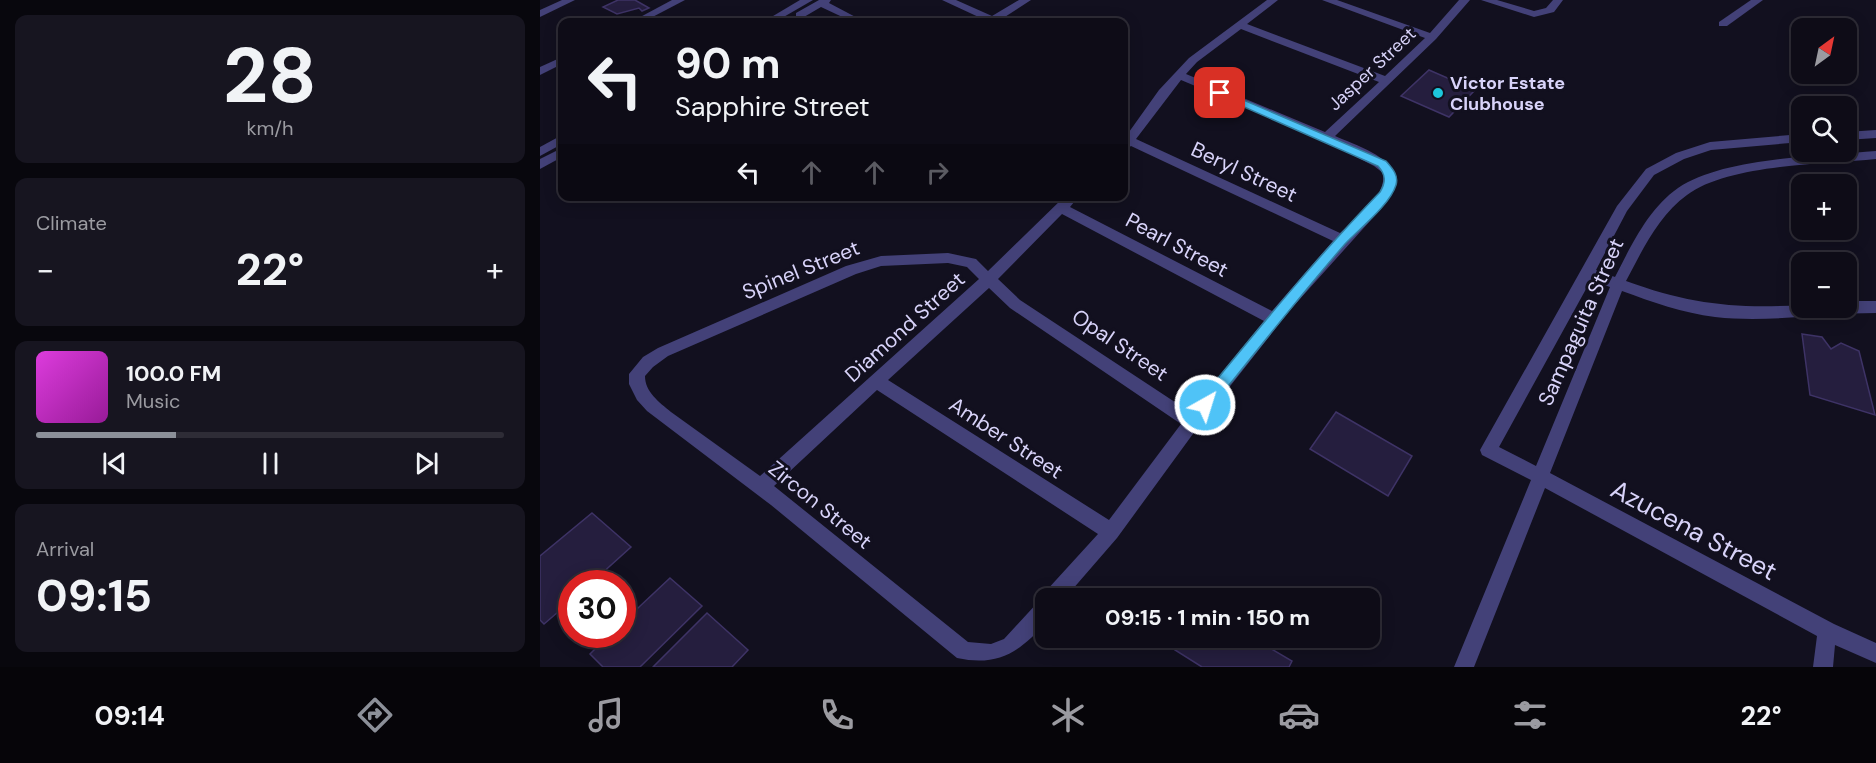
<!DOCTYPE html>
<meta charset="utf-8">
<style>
body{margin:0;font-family:"DM Sans",sans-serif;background:#171520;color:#f1f3f6;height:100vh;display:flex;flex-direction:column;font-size:22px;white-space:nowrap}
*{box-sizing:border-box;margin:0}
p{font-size:20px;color:#9b9ba1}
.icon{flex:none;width:33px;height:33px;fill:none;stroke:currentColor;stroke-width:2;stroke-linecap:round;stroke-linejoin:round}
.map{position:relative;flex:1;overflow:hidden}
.drawer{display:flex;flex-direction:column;gap:15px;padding:15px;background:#08070d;width:540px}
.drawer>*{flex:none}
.hud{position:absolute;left:18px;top:18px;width:570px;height:183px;border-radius:12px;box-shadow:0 3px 15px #0003,0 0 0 2px #2e2c36;background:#0e0c17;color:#f1f3f6;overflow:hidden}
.needle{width:39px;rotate:33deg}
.tools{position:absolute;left:1251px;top:18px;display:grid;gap:12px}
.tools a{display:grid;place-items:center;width:66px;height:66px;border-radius:12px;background:#0e0c17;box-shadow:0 3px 15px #0003,0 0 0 2px #2e2c36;font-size:30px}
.speed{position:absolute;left:18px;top:570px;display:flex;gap:12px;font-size:30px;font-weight:700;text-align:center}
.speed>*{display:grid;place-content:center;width:78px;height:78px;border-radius:50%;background:#0e0c17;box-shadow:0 3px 15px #0003,0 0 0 2px #2e2c36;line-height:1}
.speed .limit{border:9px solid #d22;background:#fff;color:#111}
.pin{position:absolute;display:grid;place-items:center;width:51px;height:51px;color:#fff;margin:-26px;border-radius:12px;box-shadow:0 3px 9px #0006}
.me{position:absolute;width:66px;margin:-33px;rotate:39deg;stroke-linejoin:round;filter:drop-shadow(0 0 4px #0008)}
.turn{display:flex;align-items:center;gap:21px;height:126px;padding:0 18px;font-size:27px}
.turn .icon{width:78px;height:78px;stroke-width:2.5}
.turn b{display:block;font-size:42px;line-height:51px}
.lanes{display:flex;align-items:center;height:57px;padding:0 18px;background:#0003;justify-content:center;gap:30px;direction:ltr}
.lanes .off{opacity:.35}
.big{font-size:45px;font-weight:700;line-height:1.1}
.drawer .card{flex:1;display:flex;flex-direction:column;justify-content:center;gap:9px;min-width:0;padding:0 21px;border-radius:12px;background:#171520}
.drawer .dial{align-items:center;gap:0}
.dial b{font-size:78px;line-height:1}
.song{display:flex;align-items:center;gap:18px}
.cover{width:72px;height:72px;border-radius:9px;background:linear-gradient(135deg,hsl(300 70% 55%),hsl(300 70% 35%))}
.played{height:6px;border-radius:3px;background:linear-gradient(90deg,#8c9099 30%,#2e2c36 30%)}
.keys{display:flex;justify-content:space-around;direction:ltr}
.heat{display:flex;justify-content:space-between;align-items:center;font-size:33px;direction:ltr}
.trip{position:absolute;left:495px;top:588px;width:345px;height:60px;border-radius:12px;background:#0e0c17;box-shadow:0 3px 15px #0003,0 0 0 2px #2e2c36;font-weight:700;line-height:60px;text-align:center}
.dock{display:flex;height:96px;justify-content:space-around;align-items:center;background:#060509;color:#9b9ba1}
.dock .icon{width:42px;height:42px}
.dock .selected{color:#8c9099}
.dock b{font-size:27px;color:#f1f3f6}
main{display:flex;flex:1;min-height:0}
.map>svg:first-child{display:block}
.building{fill:#251e3e;stroke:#3e3366;stroke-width:1.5}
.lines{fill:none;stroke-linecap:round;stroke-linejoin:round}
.street{fill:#434178;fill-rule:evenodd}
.route{fill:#4fc3f7;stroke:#337fa1;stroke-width:1.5}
.poi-dot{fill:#1dc6db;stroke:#12101f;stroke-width:2}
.labels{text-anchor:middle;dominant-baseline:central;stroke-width:6;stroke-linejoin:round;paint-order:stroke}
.far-street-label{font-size:18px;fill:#d8d3f9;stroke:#12101f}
.far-poi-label{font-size:18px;font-weight:bold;fill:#d8d3f9;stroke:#12101f;text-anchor:start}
.street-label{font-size:21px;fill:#d8d3f9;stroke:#12101f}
.near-street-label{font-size:26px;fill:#d8d3f9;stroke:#12101f}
</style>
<main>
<section class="drawer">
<div class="card dial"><b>28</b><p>km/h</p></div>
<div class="card"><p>Climate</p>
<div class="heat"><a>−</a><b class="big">22°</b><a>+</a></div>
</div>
<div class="card">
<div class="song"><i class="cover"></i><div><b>100.0 FM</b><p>Music</p></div></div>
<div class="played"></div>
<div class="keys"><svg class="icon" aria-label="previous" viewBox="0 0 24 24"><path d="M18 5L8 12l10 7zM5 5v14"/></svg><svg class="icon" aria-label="pause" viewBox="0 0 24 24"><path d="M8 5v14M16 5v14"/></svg><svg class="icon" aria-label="next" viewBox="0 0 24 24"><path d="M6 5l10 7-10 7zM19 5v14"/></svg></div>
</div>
<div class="card"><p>Arrival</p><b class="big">09:15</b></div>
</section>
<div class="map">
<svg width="1336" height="667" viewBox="0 0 1336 667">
<rect width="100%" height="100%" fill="#12101f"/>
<g class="building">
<path d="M78 0H95L109 8 102 11 99 8 77 14 63 7Z"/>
<path d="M889 70 935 90 909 117 861 96Z"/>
<path d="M1262 334 1282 337 1291 349 1301 343 1319 351 1335 415 1270 395Z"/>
<path d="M796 412 872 456 848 496 770 449Z"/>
<path d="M52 513 91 547 50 584H32V600L4 624 0 620V556Z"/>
<path d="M130 578 162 606 100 667H63L50 654 70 634H82V623Z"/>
<path d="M167 613 208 650 192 667H113Z"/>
<path d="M642 638H713L752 661 749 667H662L635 650Z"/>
</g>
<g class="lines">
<g class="street">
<path d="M22 0H35L0 17V10Z"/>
<path d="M132 0H145L103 22H91Z"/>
<path d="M260 0H273L235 22H223Z"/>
<path d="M279 0H291L289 3 325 22H313L281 7 264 17H256V13Z"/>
<path d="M402 0H416L452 16 479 0H491L457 22H444L445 20Z"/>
<path d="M727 0H738L707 24 845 76 885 38 782 0H797L890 33 919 0H930L896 39 795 136C815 145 852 156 857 179L854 188 839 211 750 310 658 427 577 538 525 598H506V623C480 651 459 667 417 658L231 505 107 411 97 400 89 384V374L103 357 118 348 306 266 341 256 408 253 436 259 448 271 525 196H539L530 207 732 311 793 241 591 146 584 151V139L619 90 649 58ZM701 29 839 82 785 132 646 74 657 62ZM641 80 781 139 834 166 843 173C847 197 815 219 800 233L596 139ZM522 214 724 321 650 412 480 300 458 279ZM408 263 427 267 439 279 220 476 131 412C119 402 105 392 105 376L113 367 128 356 316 274 341 266ZM449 288 470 308 641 424 569 520 348 380ZM337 390 558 534 506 591 504 599 499 601 464 639 451 644 428 642 234 486Z"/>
<path d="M941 0H957L994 11 1006 8 1013 0H1023L1014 12 994 17Z"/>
<path d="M1211 0H1223L1187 26H1179V22Z"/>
<path d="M22 57V64L0 75V67Z"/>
<path d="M1336 130V138L1306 140V132Z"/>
<path d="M1262 134V142L1171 150 1144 159 1114 175 1087 211 1056 270 1075 277C1091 246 1108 209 1138 188 1183 157 1281 156 1336 151V159C1285 164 1188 164 1147 195 1118 216 1102 251 1086 281 1149 304 1195 309 1262 305V308H1306V301H1336V313C1283 313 1229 323 1175 317 1143 313 1112 302 1082 291L1010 473 1294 624 1336 643V663L1295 645 1293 667H1273L1277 636 1005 488 934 667H914L991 480 942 455 940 450 1077 206 1106 169 1136 153 1170 142ZM1051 280 1070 287 996 466 959 447Z"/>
<path d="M22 135V144L0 156V147Z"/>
<path d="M22 148V157L0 169V159Z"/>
</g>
</g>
<path class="route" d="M680 90 846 161C852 168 859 175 856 185 850 205 819 229 805 244 758 298 714 354 670 409L665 411 660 409 658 405 660 400C718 329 776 258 840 192 846 182 846 175 838 166L677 95 675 93Z"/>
<circle class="poi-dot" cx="898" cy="93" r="6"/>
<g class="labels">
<g class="far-street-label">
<text transform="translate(832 69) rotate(-43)">Jasper Street</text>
</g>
<g class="far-poi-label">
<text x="910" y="83">Victor Estate<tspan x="910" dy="21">Clubhouse</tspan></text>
</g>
<g class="street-label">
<text transform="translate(704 172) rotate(25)">Beryl Street</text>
<text transform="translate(637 245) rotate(28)">Pearl Street</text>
<text transform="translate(261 270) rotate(-22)">Spinel Street</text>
<text transform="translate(1041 322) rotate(-66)">Sampaguita Street</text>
<text transform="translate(365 327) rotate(-42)">Diamond Street</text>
<text transform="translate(580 345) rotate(34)">Opal Street</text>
<text transform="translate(466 438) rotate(33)">Amber Street</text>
<text transform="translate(280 505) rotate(39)">Zircon Street</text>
</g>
<g class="near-street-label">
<text transform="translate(1154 530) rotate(28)">Azucena Street</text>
</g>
</g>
</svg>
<div class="tools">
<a><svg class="needle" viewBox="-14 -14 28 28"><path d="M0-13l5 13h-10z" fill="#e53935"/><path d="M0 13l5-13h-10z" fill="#9b9ba1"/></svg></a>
<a><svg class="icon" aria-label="search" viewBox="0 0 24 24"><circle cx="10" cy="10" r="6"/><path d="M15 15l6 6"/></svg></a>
<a>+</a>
<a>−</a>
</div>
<div class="speed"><div class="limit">30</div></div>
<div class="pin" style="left:680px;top:93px;background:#d93025"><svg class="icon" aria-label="arrive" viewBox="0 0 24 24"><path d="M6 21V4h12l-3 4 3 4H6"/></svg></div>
<svg class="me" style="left:665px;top:405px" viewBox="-20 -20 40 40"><circle r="17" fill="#4fc3f7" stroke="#fff" stroke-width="3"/><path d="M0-11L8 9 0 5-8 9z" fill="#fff"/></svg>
<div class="trip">09:15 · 1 min · 150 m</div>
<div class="hud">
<div class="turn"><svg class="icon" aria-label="left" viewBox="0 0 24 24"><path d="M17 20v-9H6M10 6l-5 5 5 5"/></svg><div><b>90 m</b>Sapphire Street</div></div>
<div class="lanes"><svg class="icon" aria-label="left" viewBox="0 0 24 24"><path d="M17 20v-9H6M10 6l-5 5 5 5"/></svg><svg class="icon off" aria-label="ahead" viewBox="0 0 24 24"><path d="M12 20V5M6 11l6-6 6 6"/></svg><svg class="icon off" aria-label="ahead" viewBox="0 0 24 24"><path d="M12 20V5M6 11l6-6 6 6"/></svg><svg class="icon off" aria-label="right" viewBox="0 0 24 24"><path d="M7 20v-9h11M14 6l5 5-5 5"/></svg></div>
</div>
</div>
</main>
<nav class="dock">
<b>09:14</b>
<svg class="icon selected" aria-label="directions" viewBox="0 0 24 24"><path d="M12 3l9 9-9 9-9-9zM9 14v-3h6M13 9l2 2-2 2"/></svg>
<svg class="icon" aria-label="music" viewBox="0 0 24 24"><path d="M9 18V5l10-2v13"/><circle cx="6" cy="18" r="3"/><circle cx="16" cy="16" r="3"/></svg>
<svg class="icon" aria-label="phone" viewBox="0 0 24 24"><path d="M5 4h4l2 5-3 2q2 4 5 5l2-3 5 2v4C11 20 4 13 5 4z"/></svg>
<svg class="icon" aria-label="climate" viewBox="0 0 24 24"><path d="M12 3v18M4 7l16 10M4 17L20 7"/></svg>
<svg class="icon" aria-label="car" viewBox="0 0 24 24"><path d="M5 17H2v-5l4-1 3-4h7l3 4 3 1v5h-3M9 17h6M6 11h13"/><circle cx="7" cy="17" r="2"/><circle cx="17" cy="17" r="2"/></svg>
<svg class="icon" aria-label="filters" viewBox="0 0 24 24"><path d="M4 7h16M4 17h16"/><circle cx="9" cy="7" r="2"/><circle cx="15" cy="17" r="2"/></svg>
<b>22°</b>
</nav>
